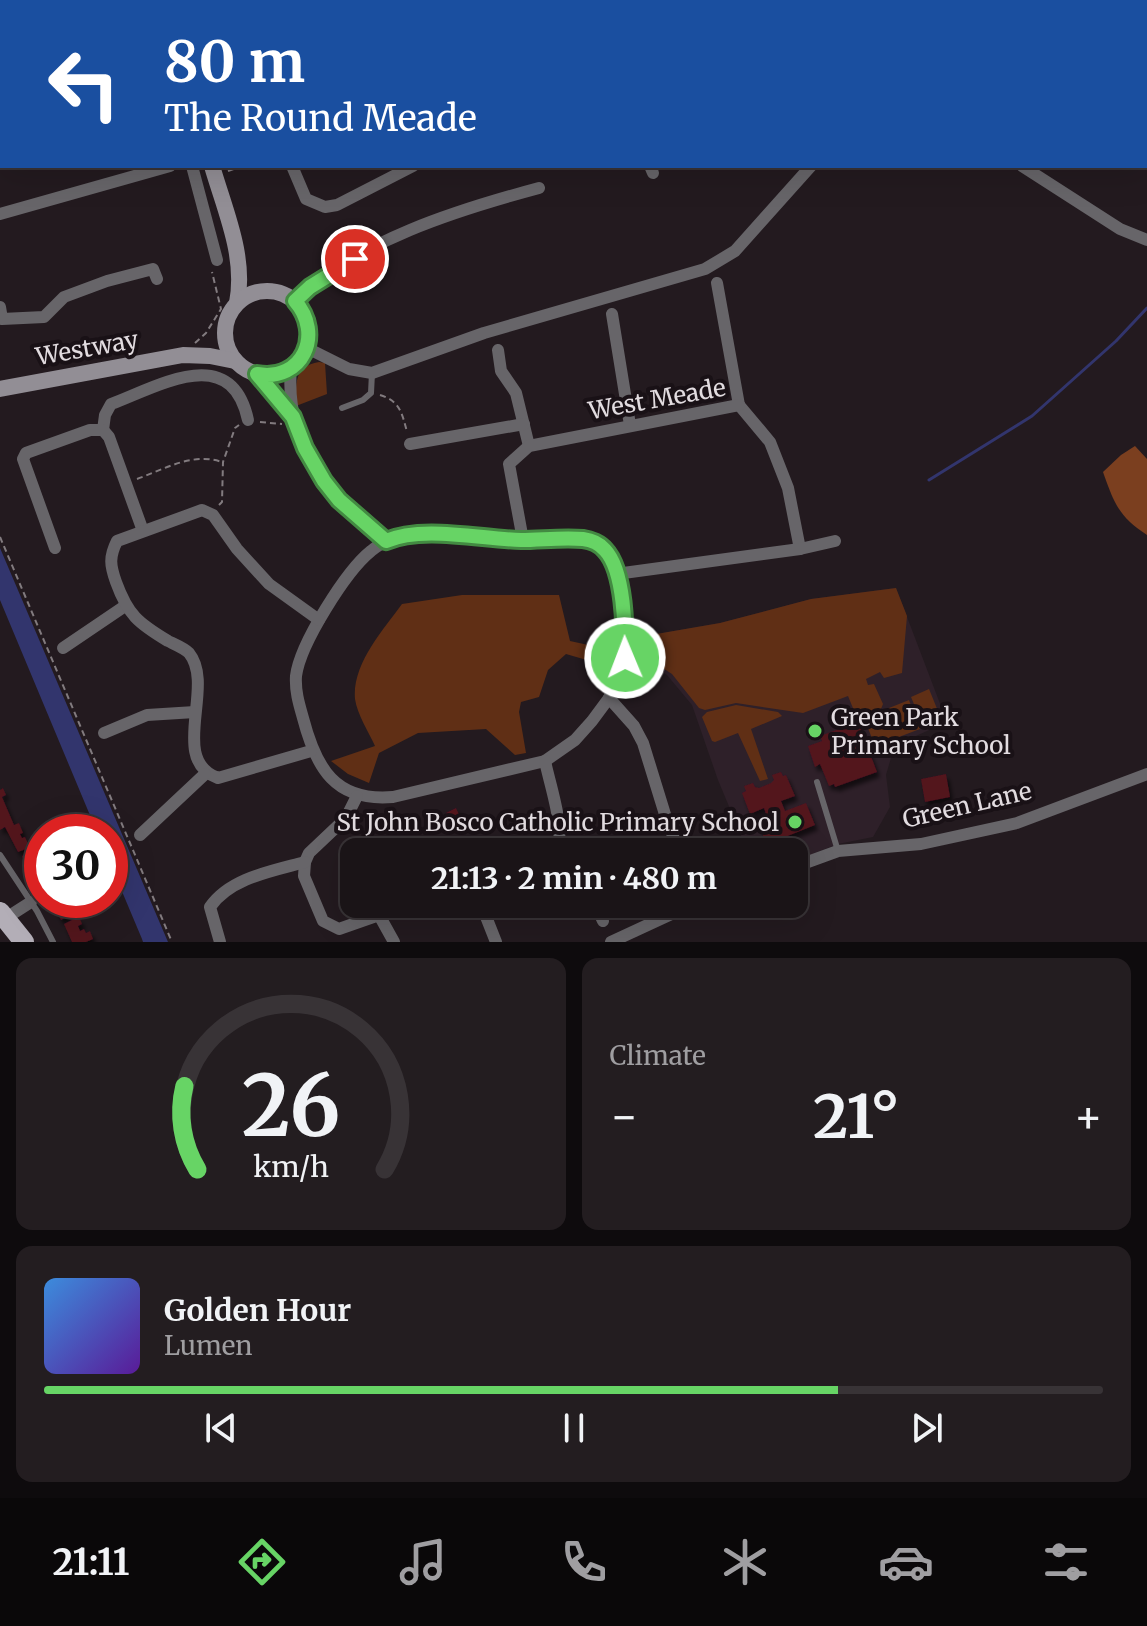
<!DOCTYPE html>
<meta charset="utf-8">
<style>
body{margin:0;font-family:Merriweather,serif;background:#231d20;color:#f1f3f6;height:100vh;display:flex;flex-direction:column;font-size:30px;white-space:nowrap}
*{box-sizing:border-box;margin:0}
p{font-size:26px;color:#9f9ea1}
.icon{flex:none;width:44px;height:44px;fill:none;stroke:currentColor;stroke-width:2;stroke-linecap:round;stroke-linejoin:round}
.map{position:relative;height:942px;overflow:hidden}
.drawer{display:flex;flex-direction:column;gap:16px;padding:16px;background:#0e0b0d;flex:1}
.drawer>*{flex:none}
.top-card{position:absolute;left:0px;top:0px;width:1148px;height:168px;box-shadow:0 8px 32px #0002,0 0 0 2px #383336;background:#1a4fa0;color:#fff;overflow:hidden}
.speed{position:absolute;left:24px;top:814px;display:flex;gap:16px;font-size:40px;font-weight:700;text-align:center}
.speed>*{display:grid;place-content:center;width:104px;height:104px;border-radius:50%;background:#1a1417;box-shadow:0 8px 32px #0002,0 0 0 2px #383336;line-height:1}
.speed .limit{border:12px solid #d22;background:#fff;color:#111}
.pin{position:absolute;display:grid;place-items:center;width:68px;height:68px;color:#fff;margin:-34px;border:4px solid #fff;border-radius:50%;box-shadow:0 2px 8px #0007}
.me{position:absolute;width:88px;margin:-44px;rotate:359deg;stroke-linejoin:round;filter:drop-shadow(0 0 6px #0008)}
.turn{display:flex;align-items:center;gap:28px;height:168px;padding:0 32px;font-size:36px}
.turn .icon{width:104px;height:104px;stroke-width:2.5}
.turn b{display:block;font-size:56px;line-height:68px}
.big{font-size:60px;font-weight:700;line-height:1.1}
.drawer .widget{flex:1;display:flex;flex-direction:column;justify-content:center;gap:12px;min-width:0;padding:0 28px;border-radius:16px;background:#231d20}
.drawer .dial{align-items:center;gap:0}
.dial svg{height:208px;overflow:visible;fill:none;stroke:#383336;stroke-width:7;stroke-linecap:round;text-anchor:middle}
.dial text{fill:#f1f3f6;stroke:none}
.song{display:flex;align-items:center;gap:24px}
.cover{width:96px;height:96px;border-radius:12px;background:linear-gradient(135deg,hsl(210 70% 55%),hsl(270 70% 35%))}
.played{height:8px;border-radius:4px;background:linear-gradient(90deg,#67d465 75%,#383336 75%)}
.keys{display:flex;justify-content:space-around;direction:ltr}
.heat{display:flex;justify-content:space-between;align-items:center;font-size:44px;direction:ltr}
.drawer .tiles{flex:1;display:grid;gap:16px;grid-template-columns:1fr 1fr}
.widget:last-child{grid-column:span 2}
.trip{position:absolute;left:340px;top:838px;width:468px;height:80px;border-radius:16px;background:#1a1417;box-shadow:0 8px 32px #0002,0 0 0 2px #383336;font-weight:700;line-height:80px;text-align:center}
.dock{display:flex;height:128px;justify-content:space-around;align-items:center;background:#0a0809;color:#9f9ea1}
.dock .icon{width:56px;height:56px}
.dock .selected{color:#67d465}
.dock b{font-size:36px;color:#f1f3f6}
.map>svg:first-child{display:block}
.built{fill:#2e2029}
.green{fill:#602f15}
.forest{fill:#7b3f1f}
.water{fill:#32356d}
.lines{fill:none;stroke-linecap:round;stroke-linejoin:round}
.stream{stroke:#32356d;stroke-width:3}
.building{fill:#53131f;filter:url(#shadow)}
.path{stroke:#827b7f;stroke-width:2;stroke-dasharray:6 4;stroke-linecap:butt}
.lane{stroke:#676569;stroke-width:6}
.street{stroke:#676569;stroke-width:12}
.secondary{stroke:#928e95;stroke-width:16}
.primary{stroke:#b3aeb7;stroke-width:20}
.route-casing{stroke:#438a42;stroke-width:20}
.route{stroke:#67d465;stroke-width:14}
.poi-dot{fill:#67d465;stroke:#191116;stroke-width:3}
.labels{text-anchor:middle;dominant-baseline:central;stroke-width:8;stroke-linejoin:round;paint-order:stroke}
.street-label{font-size:24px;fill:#e2dce0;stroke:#191116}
.poi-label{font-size:24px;fill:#e2dce0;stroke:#191116;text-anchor:start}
</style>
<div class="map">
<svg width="1147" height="942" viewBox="0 0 1147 942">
<defs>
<filter id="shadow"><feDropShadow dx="3" dy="5" stdDeviation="2" flood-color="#0009"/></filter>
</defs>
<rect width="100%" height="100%" fill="#231a1f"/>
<path class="built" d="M896 588 947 722 907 740 893 751 886 775 890 807 873 837 838 844 794 861V852H748L718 780 692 705 667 675 641 659 639 637 720 623 811 599Z"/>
<g class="green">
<path d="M319 362 325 363 327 394 296 406C296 385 293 366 319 362Z"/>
<path d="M896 588 907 616 902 673 884 678 880 672 866 679 868 685 874 684 883 704 881 709 866 715 855 713 848 696 803 713 736 703 705 710 699 708 672 674 641 654 639 637 720 623 811 599Z"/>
<path d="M462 595H559L570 641 593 646 619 636 618 661 607 687 590 661 566 654 548 670 539 697 521 702 519 712 526 753 515 755 486 729 418 733 379 753 369 783 348 774 331 761 375 746C369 733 357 714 355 699 352 664 383 630 402 604Z"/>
<path d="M929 689 942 721 924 728 911 697Z"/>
<path d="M909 700 920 729 875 746 864 718Z"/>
<path d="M736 705 778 712 782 716 751 729 768 779 760 781 738 733 715 742 712 741 702 717 707 712Z"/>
</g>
<path class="forest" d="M1135 446 1147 459V535C1119 517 1114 503 1103 472L1121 455Z"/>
<path class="water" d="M0 548 168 942H143L142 939 110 863V832H97L0 600Z"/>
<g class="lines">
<g class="stream">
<path d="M1101 0 1107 2"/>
<path d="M1021 2 1022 0"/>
<path d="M1146 13H1147"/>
<path d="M929 480 1032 416 1116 341 1147 308"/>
</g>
</g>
<g class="building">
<path d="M858 722 877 772 835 787 834 784 829 786 820 764 815 767 808 746 822 741 820 736Z"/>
<path d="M781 772 783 776 786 775 795 796 781 801 785 811 806 803 815 825 765 845 761 826 769 823 764 808 750 814 742 793 746 791 744 786 753 783 755 787 759 788 771 783 774 780 772 775Z"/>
<path d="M946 774 950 797 925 802 921 779Z"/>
<path d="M3 788 6 795 2 797 14 825 19 823 23 833 20 834 22 838 25 837 30 848 42 843V848L34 851 37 859 42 857V868L29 873 22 856 29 853 26 849 18 852 5 827 0 830V790Z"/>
<path d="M456 808 462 821 451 826 446 813Z"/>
<path d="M51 900H71L78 911 61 920Z"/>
<path d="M74 919H80L82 924 78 926 80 931 84 929 86 933 90 931 93 939 86 942H72L64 924Z"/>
</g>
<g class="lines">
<g class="path">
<path d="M228 171 242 166"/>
<path d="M195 343 206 333 221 309 212 272"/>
<path d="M380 395C400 401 402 413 407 432"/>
<path d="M260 422 282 424"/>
<path d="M137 479C165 469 192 452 222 462"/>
<path d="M219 505 222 502 223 462 235 428 239 425"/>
<path d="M0 537 172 942"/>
</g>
<g class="lane">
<path d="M342 408 363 400 371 393 372 373"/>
<path d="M817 782 838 851"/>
<path d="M0 855 37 911 53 942"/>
</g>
<g class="street">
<path d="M148 0V2"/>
<path d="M355 2 363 0"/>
<path d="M587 2V0"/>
<path d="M743 2V0"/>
<path d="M0 66 2 67"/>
<path d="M192 166 217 260"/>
<path d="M292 166 306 199 325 207 337 205 413 166"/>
<path d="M650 166 653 173"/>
<path d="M1022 166 1120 229 1147 240"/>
<path d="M0 214 170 166"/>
<path d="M717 283 739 405"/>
<path d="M295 301C357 241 457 210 539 188"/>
<path d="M0 307 2 319 44 317 64 297 107 281 153 269 157 279"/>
<path d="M612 314 630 425"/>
<path d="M307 348 349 369 372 373 484 333 705 269 735 251 811 166"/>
<path d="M498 350 501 371 516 393 529 446"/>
<path d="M291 368C284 445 330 496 386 541"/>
<path d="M257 374 292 415"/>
<path d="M739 405 770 442 788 488 800 549"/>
<path d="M103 430 105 415 111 404C159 386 231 342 248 420"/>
<path d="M410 444 524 424"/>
<path d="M417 534 523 540 584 539 595 543 605 550 613 561 616 574 625 622V658L609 698 592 721 575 740 545 761 393 797C335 802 316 768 303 718 299 704 295 691 296 676 300 644 346 571 371 551 385 539 399 536 417 534Z"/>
<path d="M523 540 509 464 529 446 739 405"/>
<path d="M55 548 23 459 26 453 90 430H103L109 437 143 531"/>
<path d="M616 574 800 549 835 541"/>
<path d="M63 648 125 606"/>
<path d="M609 698 634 726 643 743 668 824 680 852"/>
<path d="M104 733 147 715 195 712"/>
<path d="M311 751 218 778C168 760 216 686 189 653 184 648 174 644 168 641 138 623 128 615 116 582 110 565 109 557 117 541L202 510 213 515 237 549 269 584 319 620"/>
<path d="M545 761C549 782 568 836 555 852"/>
<path d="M357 796 346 818 309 853 305 862 304 876 323 921 339 929 379 915 398 904"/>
<path d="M140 835 205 774"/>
<path d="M794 867 838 851 921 844 1017 823 1147 774"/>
<path d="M481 904 496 942"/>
<path d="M595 904 603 921"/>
<path d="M379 915 394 942"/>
<path d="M3 920 31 902"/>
<path d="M220 942 210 907C230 878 272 871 305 862"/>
<path d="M611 942 693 904"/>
</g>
<g class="secondary">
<path d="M164 0 165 2"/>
<path d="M212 166C225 211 246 256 237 303"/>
<circle cx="267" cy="333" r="42"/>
<path d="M0 389 183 355 210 356 235 361"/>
</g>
<path class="primary" d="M0 912 24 942"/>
</g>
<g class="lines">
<g class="route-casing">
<path id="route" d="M355 259 310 287 295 301C324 334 303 382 257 374L293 417 305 448 324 481 339 500 386 541C422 525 481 539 521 540 541 540 563 537 583 539 591 540 600 544 605 550 625 571 625 631 625 658"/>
</g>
<use href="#route" class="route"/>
</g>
<g class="poi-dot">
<circle cx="815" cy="731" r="8"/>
<circle cx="795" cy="822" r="8"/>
</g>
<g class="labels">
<g class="street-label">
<text transform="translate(87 348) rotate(-10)">Westway</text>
<text transform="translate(657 399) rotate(-10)">West Meade</text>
<text transform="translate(967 805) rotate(-13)">Green Lane</text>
</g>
<g class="poi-label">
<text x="831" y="717">Green Park<tspan x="831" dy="28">Primary School</tspan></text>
<text x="779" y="822" text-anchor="end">St John Bosco Catholic Primary School</text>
</g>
</g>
</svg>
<div class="speed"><div class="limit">30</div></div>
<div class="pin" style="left:355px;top:259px;background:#d93025"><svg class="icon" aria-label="arrive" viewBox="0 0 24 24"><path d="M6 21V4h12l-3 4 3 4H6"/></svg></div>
<svg class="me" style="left:625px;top:658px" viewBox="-20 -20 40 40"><circle r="17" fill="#67d465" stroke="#fff" stroke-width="3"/><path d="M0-11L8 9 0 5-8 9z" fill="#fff"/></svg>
<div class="trip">21:13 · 2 min · 480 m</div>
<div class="top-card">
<div class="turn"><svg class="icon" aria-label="left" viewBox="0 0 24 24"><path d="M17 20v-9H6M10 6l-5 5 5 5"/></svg><div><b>80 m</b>The Round Meade</div></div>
</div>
</div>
<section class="drawer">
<div class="tiles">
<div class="widget dial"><svg viewBox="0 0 100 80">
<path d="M14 69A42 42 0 1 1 86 69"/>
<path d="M14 69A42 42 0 0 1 9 37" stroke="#67d465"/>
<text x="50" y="56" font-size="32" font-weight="700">26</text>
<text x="50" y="72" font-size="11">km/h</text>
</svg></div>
<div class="widget"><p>Climate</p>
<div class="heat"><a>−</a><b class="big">21°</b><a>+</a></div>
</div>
<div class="widget">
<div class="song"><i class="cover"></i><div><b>Golden Hour</b><p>Lumen</p></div></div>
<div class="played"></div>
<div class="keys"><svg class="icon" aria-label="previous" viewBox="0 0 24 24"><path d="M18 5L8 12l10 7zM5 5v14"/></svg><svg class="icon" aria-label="pause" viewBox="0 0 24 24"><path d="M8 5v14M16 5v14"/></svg><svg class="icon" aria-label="next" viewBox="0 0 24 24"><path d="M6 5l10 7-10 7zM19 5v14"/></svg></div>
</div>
</div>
</section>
<nav class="dock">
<b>21:11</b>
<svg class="icon selected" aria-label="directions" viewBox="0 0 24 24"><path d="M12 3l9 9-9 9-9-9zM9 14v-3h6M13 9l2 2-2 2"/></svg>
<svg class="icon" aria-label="music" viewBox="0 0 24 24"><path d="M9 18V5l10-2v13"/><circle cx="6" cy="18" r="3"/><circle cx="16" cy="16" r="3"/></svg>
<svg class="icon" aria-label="phone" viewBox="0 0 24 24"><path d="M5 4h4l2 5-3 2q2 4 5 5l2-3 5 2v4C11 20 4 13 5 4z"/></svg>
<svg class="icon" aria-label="climate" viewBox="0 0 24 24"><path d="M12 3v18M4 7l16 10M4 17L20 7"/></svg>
<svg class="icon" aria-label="car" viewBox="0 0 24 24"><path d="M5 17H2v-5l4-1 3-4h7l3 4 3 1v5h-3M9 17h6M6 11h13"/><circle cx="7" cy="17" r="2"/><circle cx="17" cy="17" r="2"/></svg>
<svg class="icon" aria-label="filters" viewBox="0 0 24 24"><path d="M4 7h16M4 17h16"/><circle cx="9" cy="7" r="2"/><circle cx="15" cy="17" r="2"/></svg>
</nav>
